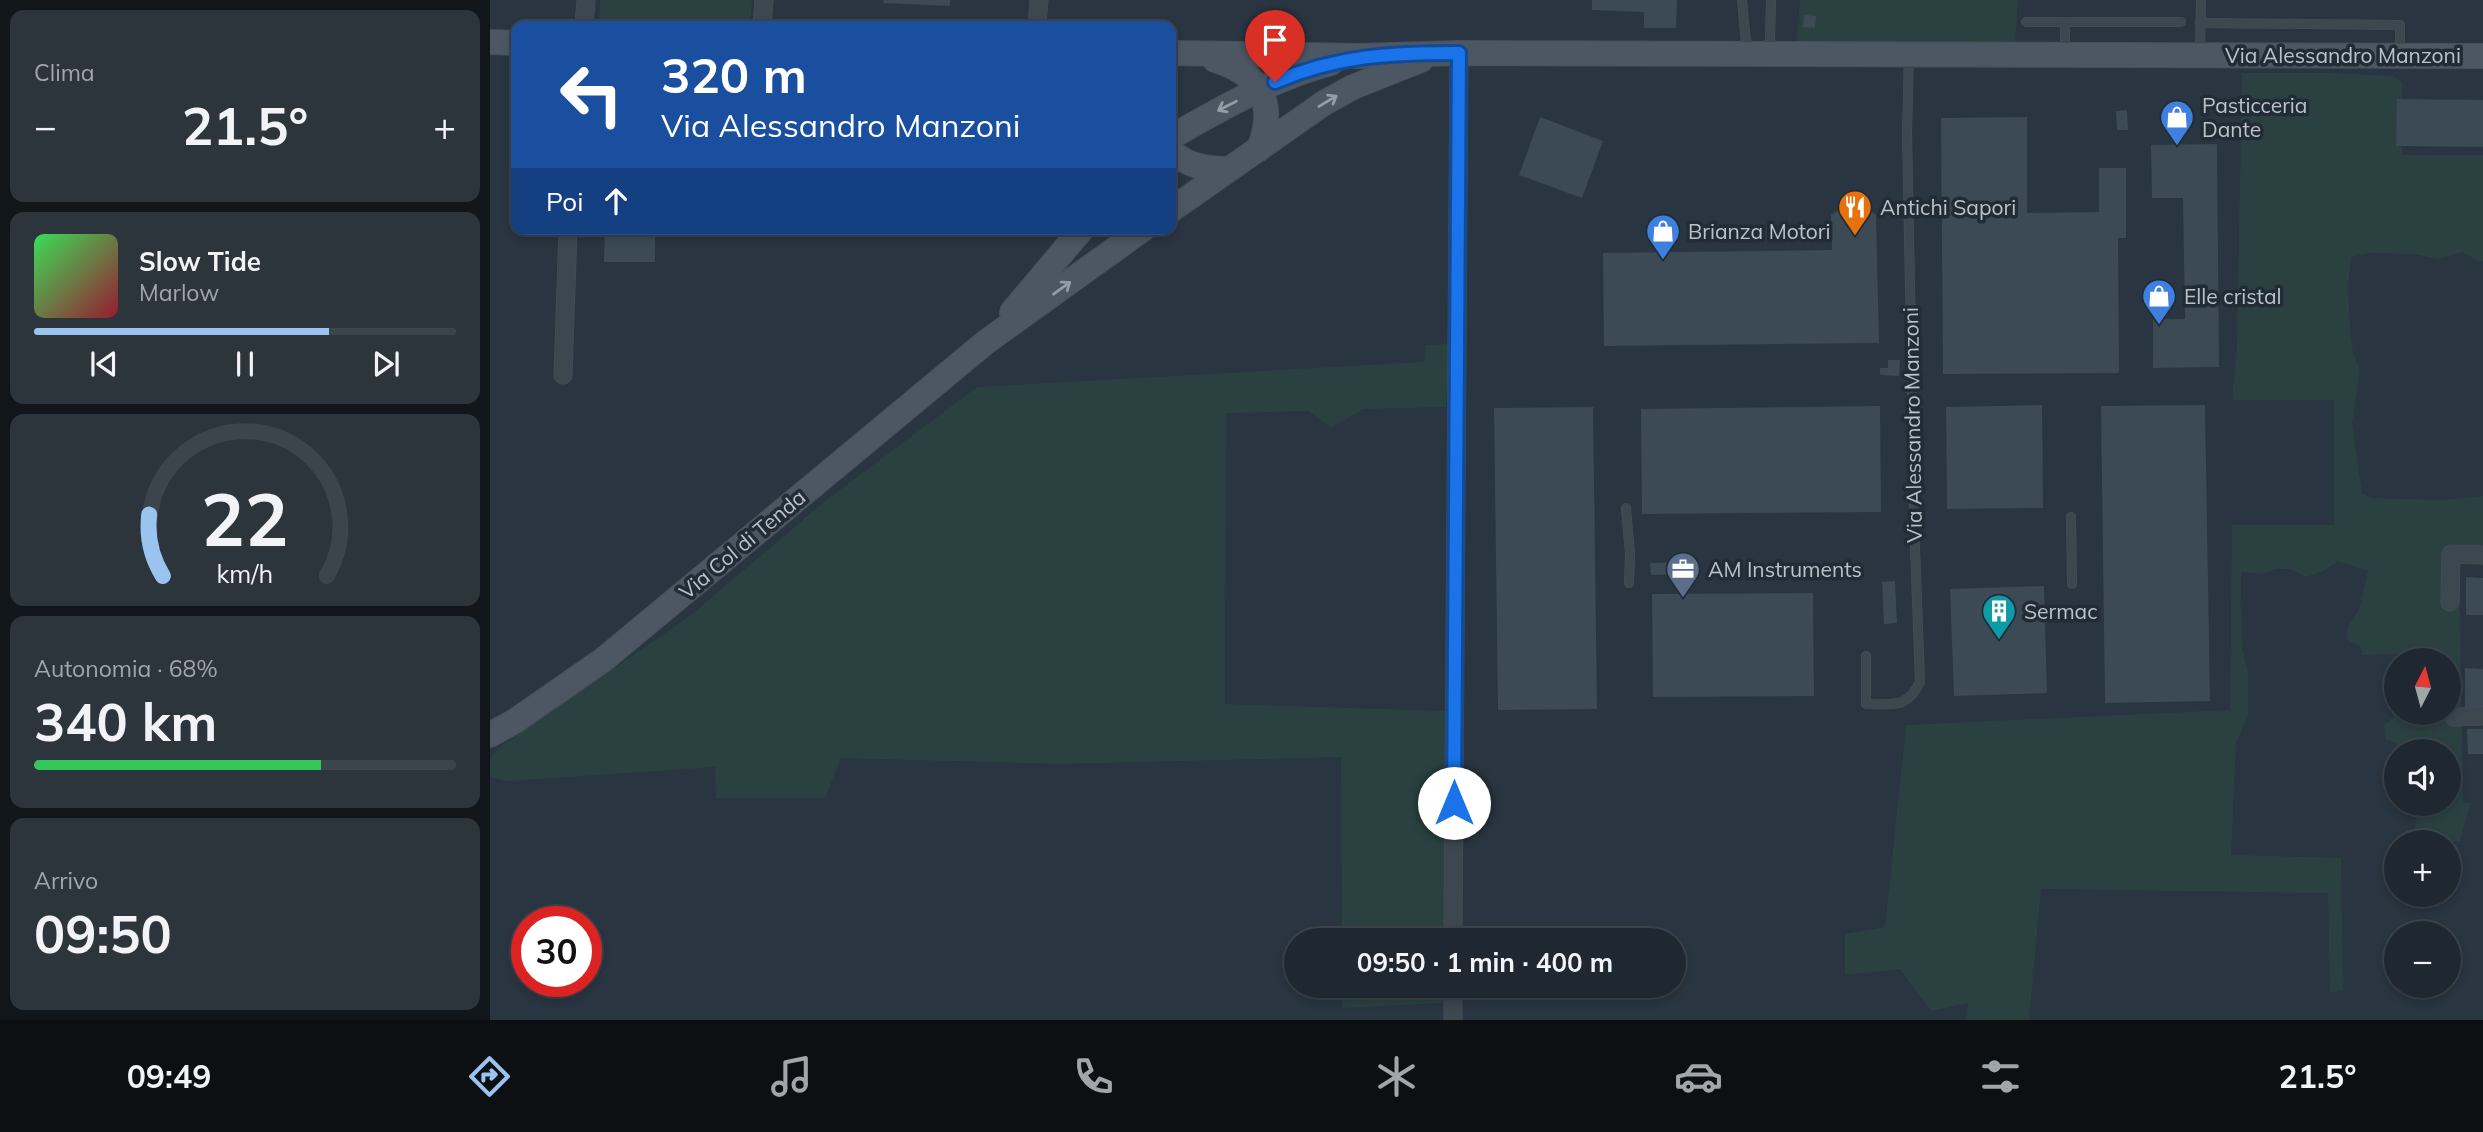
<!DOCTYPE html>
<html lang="it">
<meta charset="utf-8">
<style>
body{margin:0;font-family:Mulish,sans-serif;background:#2c343c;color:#f1f3f6;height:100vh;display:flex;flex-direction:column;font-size:26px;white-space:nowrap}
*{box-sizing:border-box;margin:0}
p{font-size:23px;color:#a1a6ab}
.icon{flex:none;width:38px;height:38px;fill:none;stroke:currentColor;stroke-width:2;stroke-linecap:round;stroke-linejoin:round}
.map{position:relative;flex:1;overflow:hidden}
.details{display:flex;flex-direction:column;gap:10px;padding:10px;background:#11161a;width:490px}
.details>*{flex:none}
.banner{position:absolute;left:21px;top:21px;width:665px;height:214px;border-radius:14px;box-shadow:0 4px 10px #0003,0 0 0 2px #3c444c;background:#1a4fa0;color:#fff;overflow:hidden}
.needle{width:46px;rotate:6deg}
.buttons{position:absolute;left:1894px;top:648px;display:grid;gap:14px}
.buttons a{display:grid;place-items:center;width:77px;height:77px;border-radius:50%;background:#1f2830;box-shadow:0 4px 10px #0003,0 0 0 2px #3c444c;font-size:35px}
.speed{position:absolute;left:21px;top:906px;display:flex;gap:14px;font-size:35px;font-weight:700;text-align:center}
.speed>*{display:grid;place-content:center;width:91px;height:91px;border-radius:50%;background:#1f2830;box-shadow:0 4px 10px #0003,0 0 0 2px #3c444c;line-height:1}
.speed .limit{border:10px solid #d22;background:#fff;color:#111}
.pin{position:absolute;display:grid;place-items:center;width:60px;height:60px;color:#fff;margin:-72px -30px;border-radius:50% 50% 50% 0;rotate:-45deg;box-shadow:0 0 7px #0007}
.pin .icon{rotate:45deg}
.me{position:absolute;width:77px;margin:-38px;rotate:0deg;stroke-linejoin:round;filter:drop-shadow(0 0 5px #0008)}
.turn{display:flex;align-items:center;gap:24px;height:147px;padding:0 35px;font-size:32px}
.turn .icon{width:91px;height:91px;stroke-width:2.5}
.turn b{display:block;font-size:49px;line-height:60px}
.then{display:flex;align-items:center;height:66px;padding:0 35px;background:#0003;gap:14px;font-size:26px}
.big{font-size:52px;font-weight:700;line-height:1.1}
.details .tile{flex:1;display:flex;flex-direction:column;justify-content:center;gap:10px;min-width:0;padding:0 24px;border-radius:14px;background:#2c343c}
.details .dial{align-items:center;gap:0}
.dial svg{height:182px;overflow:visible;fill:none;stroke:#3c444c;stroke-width:7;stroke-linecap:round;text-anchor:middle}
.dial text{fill:#f1f3f6;stroke:none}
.song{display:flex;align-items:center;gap:21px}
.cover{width:84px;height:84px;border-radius:10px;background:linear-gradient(135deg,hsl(130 70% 55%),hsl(350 70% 35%))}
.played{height:7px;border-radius:4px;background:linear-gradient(90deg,#9bc3ef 70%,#3c444c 70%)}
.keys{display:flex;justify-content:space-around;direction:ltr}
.heat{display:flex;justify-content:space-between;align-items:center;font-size:38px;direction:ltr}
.charge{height:10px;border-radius:5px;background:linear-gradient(90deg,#34c759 68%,#3c444c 0)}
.trip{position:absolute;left:794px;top:928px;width:402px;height:70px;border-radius:35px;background:#1f2830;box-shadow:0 4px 10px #0003,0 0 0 2px #3c444c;font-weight:700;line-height:70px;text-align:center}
.tab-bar{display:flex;height:112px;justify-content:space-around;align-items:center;background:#0c1013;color:#a1a6ab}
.tab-bar .icon{width:49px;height:49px}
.tab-bar .active{color:#9bc3ef}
.tab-bar b{font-size:32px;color:#f1f3f6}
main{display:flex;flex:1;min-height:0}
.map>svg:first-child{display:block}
.green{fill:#2b4141}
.building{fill:#3c4a56}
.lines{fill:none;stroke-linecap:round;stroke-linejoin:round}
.lane-casing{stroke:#475059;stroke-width:10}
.street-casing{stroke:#475059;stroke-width:19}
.secondary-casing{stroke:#475059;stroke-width:26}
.lane{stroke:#3d4750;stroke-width:9}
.street{stroke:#3d4750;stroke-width:18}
.secondary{stroke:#4c5763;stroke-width:24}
.oneway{stroke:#949da6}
.route-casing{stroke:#114b97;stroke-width:18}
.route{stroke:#1a73e8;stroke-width:12}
.labels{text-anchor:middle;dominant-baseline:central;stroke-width:7;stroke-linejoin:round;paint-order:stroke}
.street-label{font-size:21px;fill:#bac2ca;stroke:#222c36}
.poi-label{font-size:21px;fill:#bac2ca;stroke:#222c36;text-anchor:start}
</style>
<main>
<section class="details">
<div class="tile"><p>Clima</p>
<div class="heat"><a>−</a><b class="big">21.5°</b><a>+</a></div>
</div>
<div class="tile">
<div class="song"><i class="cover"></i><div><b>Slow Tide</b><p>Marlow</p></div></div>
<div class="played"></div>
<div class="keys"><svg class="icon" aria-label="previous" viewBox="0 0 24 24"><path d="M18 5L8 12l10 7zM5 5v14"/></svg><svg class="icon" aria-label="pause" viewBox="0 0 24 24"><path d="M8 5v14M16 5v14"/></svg><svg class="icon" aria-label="next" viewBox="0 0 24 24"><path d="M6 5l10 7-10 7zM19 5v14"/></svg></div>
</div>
<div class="tile dial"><svg viewBox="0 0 100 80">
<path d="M14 69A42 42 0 1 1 86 69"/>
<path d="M14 69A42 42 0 0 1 8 42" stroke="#9bc3ef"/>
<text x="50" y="56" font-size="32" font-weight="700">22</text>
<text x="50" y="72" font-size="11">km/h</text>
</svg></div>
<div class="tile"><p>Autonomia · 68%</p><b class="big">340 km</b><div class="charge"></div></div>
<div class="tile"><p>Arrivo</p><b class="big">09:50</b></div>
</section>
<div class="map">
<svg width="1993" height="1020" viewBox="0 0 1993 1020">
<rect width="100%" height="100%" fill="#293540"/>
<g class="green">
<path d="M110 0H262L260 26H109Z"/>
<path d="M1310 0H1528L1525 46 1307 43Z"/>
<path d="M1752 73H1841L1903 76 1912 82V155H1993V261L1990 262 1972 252 1949 259 1923 254 1879 253 1861 257 1858 286 1860 328 1863 353 1870 370 1862 423 1872 493 1881 498 1953 500 1993 496V545L1969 547 1973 802 1981 803 1970 841 1923 842 1929 803H1958V751H1908L1907 744 1895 739 1894 725 1907 714 1926 716 1928 712H1958V660H1924L1923 653 1872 655 1871 647 1856 639 1858 627 1869 609 1878 571 1848 561 1833 571 1816 577 1800 569H1786L1774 574 1751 572 1752 648 1758 673V716L1746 743 1741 855 1851 858 1853 990 1840 993 1838 893 1551 889 1539 1020H1477L1478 1003 1441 1011 1410 969 1355 975V934L1395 927 1416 725 1740 710 1742 525H1844V400H1742L1747 345Z"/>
<path d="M960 344 956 407 873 409 841 428 818 411 736 413 735 704 956 711 954 940H852L851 757 569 764 351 758 335 798H226L225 767 18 781 0 777V760L8 748 200 616 335 501 487 387 934 362 936 345Z"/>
<path d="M852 985H953V1003L852 1008Z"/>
</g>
<g class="building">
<path d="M394 0H460V6L393 3Z"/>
<path d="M1102 0H1187L1186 28H1154V12L1102 10Z"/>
<path d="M1314 15 1326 16 1325 28 1313 27Z"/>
<path d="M1907 99 1993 100V147L1906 146Z"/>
<path d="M1637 110 1638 130H1627L1626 111Z"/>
<path d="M1050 117 1113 141 1092 198 1029 175Z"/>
<path d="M1537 117V213L1609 212V168H1636V238H1628L1629 373 1453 374 1451 118Z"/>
<path d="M1727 144 1729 367 1663 368V319H1695L1693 198H1662L1661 145Z"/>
<path d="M1354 206 1376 207 1386 215 1389 343 1114 346 1113 253 1342 250 1341 215Z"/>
<path d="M115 229H165V262H114Z"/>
<path d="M1398 360H1410L1409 376 1390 375V368H1398Z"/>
<path d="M1552 405 1553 508 1457 509 1456 407Z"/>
<path d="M1715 405 1720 701 1615 703 1611 406Z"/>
<path d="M1390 406 1391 512 1152 514 1151 409Z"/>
<path d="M1103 407 1107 709 1008 710 1004 408Z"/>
<path d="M1194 562V574L1161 575 1160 563Z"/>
<path d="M1976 577 1993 578V615H1976Z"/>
<path d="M1405 581 1407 623 1394 624 1392 582Z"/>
<path d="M1554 586 1557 693 1464 696 1460 589Z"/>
<path d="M1323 593 1324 696 1163 697 1162 594Z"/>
<path d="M1975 668 1993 669V709L1975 708Z"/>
<path d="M1977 729H1993V754H1978Z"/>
</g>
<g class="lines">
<g class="lane-casing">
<g id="lane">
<path d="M1252 0 1256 42 1262 48"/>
<path d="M1536 22H1691"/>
<path d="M1575 22V54"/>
<path d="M1710 23 1910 25V52"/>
<path d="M390 26H408"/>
<path d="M1272 49 1280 42 1281 0"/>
<path d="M1710 53 1711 0"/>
<path d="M1136 508 1140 554 1139 583"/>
<path d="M1581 517 1582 584"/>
<path d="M1376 656V704C1403 704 1417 709 1430 682L1425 547 1417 132 1419 56"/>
</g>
</g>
<g class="street-casing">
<g id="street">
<path d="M94 26 96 0"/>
<path d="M272 26 274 0"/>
<path d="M547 26 549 0"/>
<path d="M73 375 78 229"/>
<path d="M1960 602 1961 554 1993 555"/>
<path d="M1964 717 1993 716"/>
<path d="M963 940 969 53"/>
<path d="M963 1020V985"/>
</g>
</g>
<g class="secondary-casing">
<g id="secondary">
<path d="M0 42 26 43"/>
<path d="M681 53 869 56 969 53 1993 56"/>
<path d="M725 60C771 74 787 103 769 149"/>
<path d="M681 137C732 108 784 78 841 63"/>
<path d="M681 151C697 166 716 169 737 169"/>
<path d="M681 210 834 103 863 87 931 60"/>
<path d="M522 312 592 229"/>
<path d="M0 735 25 721 113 660 496 342 653 229"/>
</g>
</g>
<use href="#lane" class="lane"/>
<use href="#street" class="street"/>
<use href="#secondary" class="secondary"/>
</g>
<defs><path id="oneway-shaft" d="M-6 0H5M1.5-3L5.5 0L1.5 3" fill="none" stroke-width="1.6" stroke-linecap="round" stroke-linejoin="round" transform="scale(1.75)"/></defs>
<g class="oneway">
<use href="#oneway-shaft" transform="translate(838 101) rotate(-31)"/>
<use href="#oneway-shaft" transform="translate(737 106) rotate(153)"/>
<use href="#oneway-shaft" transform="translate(572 288) rotate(-36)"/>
</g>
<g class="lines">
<g class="route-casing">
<path id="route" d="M785 82C848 55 902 53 969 53L964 803"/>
</g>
<use href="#route" class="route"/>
</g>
<defs>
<g id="shop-pin" transform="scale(1.75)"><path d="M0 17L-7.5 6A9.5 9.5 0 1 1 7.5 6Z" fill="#3f7fe0" stroke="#222c36"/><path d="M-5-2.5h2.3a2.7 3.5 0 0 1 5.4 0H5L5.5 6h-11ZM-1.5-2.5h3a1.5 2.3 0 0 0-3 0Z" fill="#fff"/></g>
<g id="restaurant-pin" transform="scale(1.75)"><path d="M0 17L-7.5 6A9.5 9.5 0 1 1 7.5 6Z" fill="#e8710a" stroke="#222c36"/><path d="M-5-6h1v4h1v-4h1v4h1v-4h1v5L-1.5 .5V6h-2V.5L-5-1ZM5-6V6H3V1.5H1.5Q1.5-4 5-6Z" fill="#fff"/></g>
<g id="office-pin" transform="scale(1.75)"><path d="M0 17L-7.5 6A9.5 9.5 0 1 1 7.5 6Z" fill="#5c6f8a" stroke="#222c36"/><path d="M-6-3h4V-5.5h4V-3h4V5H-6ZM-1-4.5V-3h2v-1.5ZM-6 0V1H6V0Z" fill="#fff"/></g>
<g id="building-pin" transform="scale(1.75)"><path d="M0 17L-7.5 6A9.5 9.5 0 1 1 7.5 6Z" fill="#0f9aa8" stroke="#222c36"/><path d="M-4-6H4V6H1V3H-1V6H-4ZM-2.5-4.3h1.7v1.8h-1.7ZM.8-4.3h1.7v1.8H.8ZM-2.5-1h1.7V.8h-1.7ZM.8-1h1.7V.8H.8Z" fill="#fff"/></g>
</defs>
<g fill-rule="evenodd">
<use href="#shop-pin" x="1687" y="117"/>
<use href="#restaurant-pin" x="1365" y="207"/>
<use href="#shop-pin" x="1173" y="231"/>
<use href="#shop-pin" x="1669" y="296"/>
<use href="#office-pin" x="1193" y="569"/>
<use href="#building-pin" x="1509" y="611"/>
</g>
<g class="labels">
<g class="street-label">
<text x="1853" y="55">Via Alessandro Manzoni</text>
<text transform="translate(1422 425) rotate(-91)">Via Alessandro Manzoni</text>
<text transform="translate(252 544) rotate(-40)">Via Col di Tenda</text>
</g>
<g class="poi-label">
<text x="1712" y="105">Pasticceria<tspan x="1712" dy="24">Dante</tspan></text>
<text x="1390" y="207">Antichi Sapori</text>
<text x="1198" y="231">Brianza Motori</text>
<text x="1694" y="296">Elle cristal</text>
<text x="1218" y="569">AM Instruments</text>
<text x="1534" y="611">Sermac</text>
</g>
</g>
</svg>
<div class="buttons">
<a><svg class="needle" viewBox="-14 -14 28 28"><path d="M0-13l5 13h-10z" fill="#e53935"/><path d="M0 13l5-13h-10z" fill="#a1a6ab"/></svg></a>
<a><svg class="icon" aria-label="sound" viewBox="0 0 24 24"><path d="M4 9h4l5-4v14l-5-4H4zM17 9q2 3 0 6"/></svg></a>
<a>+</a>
<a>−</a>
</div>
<div class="speed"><div class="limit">30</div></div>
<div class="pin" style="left:785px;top:82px;background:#d93025"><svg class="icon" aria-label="arrive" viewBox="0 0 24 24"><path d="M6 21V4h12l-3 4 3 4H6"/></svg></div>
<svg class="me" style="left:964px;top:803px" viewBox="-20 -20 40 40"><circle r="19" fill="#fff"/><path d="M0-13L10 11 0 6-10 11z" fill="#1a73e8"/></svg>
<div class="trip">09:50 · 1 min · 400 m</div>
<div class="banner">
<div class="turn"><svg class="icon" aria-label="left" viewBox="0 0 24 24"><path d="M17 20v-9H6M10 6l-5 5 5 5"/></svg><div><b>320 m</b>Via Alessandro Manzoni</div></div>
<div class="then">Poi<svg class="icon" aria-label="ahead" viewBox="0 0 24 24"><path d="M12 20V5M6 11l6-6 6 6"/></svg></div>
</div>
</div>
</main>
<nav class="tab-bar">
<b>09:49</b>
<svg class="icon active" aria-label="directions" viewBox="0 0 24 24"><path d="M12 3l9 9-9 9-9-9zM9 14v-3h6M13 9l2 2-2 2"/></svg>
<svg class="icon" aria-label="music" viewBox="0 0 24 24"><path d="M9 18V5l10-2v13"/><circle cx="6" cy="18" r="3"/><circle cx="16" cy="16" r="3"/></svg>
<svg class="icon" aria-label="phone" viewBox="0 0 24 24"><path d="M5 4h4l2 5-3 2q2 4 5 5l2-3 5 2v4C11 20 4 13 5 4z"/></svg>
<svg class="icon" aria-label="climate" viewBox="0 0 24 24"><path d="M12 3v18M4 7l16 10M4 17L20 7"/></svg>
<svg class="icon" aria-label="car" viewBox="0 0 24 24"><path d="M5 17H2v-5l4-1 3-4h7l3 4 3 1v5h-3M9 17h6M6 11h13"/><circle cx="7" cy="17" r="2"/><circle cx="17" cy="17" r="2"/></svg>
<svg class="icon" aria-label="filters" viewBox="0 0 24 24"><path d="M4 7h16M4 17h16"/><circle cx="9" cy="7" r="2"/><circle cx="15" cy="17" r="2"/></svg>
<b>21.5°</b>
</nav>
